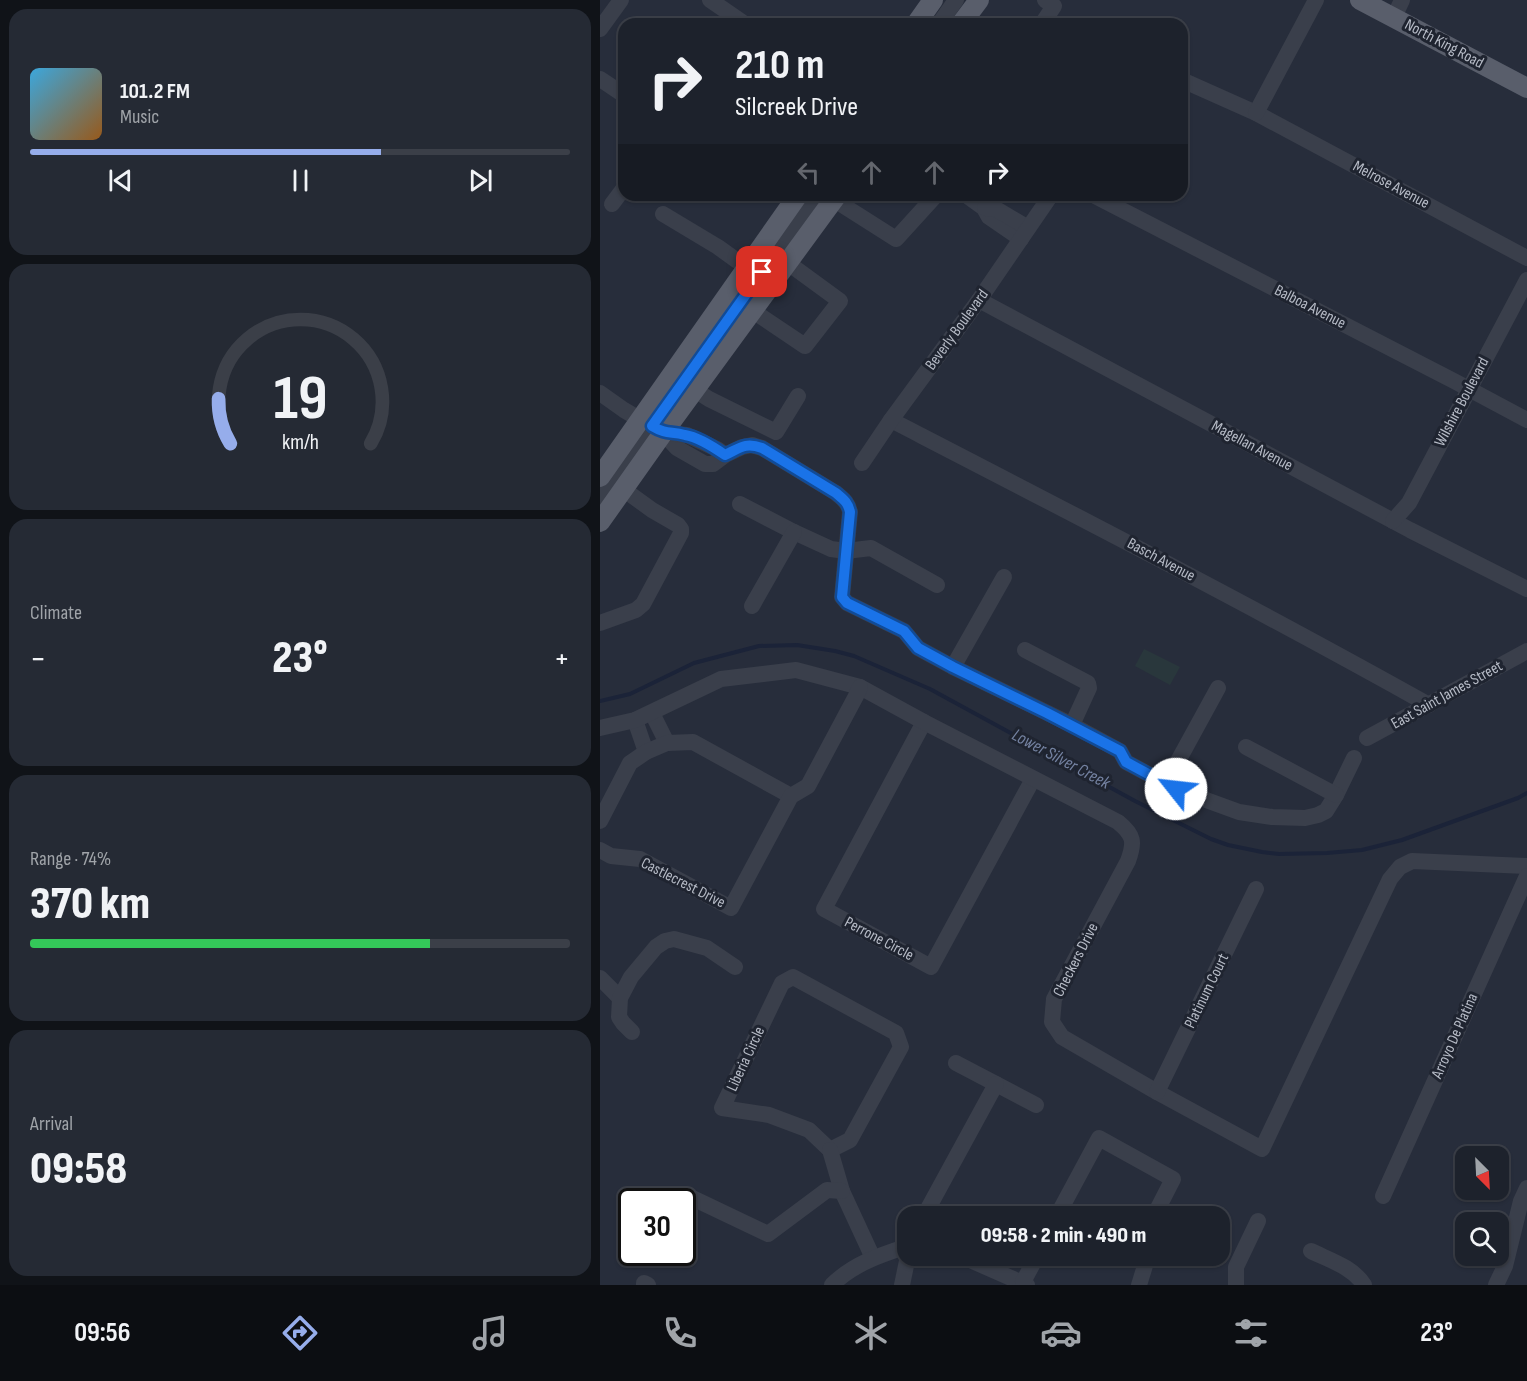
<!DOCTYPE html>
<meta charset="utf-8">
<style>
body{margin:0;font-family:"Sofia Sans Condensed",sans-serif;background:#252a34;color:#f1f3f6;height:100vh;display:flex;flex-direction:column;font-size:22px;white-space:nowrap}
*{box-sizing:border-box;margin:0}
p{font-size:20px;color:#a0a4a9}
.icon{flex:none;width:33px;height:33px;fill:none;stroke:currentColor;stroke-width:2;stroke-linecap:round;stroke-linejoin:round}
.map{position:relative;flex:1;overflow:hidden}
.panel{display:flex;flex-direction:column;gap:9px;padding:9px;background:#101318;width:600px}
.panel>*{flex:none}
.guide{position:absolute;left:18px;top:18px;width:570px;height:183px;border-radius:18px;box-shadow:0 2px 4px #0004,0 0 0 2px #3b3f48;background:#1d222c;color:#f1f3f6;overflow:hidden}
.needle{width:39px;rotate:156deg}
.fabs{position:absolute;left:855px;top:1146px;display:grid;gap:12px}
.fabs a{display:grid;place-items:center;width:54px;height:54px;border-radius:12px;background:#1d222c;box-shadow:0 2px 4px #0004,0 0 0 2px #3b3f48;font-size:30px}
.speed{position:absolute;left:18px;top:1188px;display:flex;gap:12px;font-size:30px;font-weight:700;text-align:center}
.speed>*{display:grid;place-content:center;width:78px;height:78px;border-radius:50%;background:#1d222c;box-shadow:0 2px 4px #0004,0 0 0 2px #3b3f48;line-height:1}
.speed .limit{border:3px solid #111;border-radius:9px;background:#fff;color:#111}
.pin{position:absolute;display:grid;place-items:center;width:51px;height:51px;color:#fff;margin:-26px;border-radius:12px;box-shadow:0 3px 9px #0006}
.me{position:absolute;width:66px;margin:-33px;rotate:299deg;stroke-linejoin:round;filter:drop-shadow(0 0 4px #0008)}
.turn{display:flex;align-items:center;gap:21px;height:126px;padding:0 18px;font-size:27px}
.turn .icon{width:78px;height:78px;stroke-width:2.5}
.turn b{display:block;font-size:42px;line-height:51px}
.lanes{display:flex;align-items:center;height:57px;padding:0 18px;background:#0003;justify-content:center;gap:30px;direction:ltr}
.lanes .off{opacity:.35}
.big{font-size:45px;font-weight:800;line-height:1.1}
.panel .widget{flex:1;display:flex;flex-direction:column;justify-content:center;gap:9px;min-width:0;padding:0 21px;border-radius:18px;background:#252a34}
.panel .dial{align-items:center;gap:0}
.dial svg{height:156px;overflow:visible;fill:none;stroke:#3b3f48;stroke-width:7;stroke-linecap:round;text-anchor:middle}
.dial text{fill:#f1f3f6;stroke:none}
.song{display:flex;align-items:center;gap:18px}
.cover{width:72px;height:72px;border-radius:9px;background:linear-gradient(135deg,hsl(200 70% 55%),hsl(30 70% 35%))}
.played{height:6px;border-radius:3px;background:linear-gradient(90deg,#96adeb 65%,#3b3f48 65%)}
.keys{display:flex;justify-content:space-around;direction:ltr}
.heat{display:flex;justify-content:space-between;align-items:center;font-size:33px;direction:ltr}
.charge{height:9px;border-radius:4px;background:linear-gradient(90deg,#34c759 74%,#3b3f48 0)}
.trip{position:absolute;left:297px;top:1206px;width:333px;height:60px;border-radius:18px;background:#1d222c;box-shadow:0 2px 4px #0004,0 0 0 2px #3b3f48;font-weight:800;line-height:60px;text-align:center}
.dock{display:flex;height:96px;justify-content:space-around;align-items:center;background:#0c0e12;color:#a0a4a9}
.dock .icon{width:42px;height:42px}
.dock .selected{color:#96adeb}
.dock b{font-size:27px;color:#f1f3f6}
main{display:flex;flex:1;min-height:0}
.map>svg:first-child{display:block}
.green{fill:#29373c}
.lines{fill:none;stroke-linecap:round;stroke-linejoin:round}
.stream{stroke:#1b2338;stroke-width:4}
.minor{stroke:#3a3f4b;stroke-width:16}
.major{stroke:#595e6b;stroke-width:20}
.route-casing{stroke:#114b97;stroke-width:15}
.route{stroke:#1a73e8;stroke-width:10}
.labels{text-anchor:middle;dominant-baseline:central;stroke-width:6;stroke-linejoin:round;paint-order:stroke}
.street-label{font-size:16px;fill:#b6bbc6;stroke:#1f2430}
.water-label{font-size:18px;font-style:italic;fill:#7482a1;stroke:#1f2430}
</style>
<main>
<section class="panel">
<div class="widget">
<div class="song"><i class="cover"></i><div><b>101.2 FM</b><p>Music</p></div></div>
<div class="played"></div>
<div class="keys"><svg class="icon" aria-label="previous" viewBox="0 0 24 24"><path d="M18 5L8 12l10 7zM5 5v14"/></svg><svg class="icon" aria-label="pause" viewBox="0 0 24 24"><path d="M8 5v14M16 5v14"/></svg><svg class="icon" aria-label="next" viewBox="0 0 24 24"><path d="M6 5l10 7-10 7zM19 5v14"/></svg></div>
</div>
<div class="widget dial"><svg viewBox="0 0 100 80">
<path d="M14 69A42 42 0 1 1 86 69"/>
<path d="M14 69A42 42 0 0 1 8 46" stroke="#96adeb"/>
<text x="50" y="56" font-size="32" font-weight="700">19</text>
<text x="50" y="72" font-size="11">km/h</text>
</svg></div>
<div class="widget"><p>Climate</p>
<div class="heat"><a>−</a><b class="big">23°</b><a>+</a></div>
</div>
<div class="widget"><p>Range · 74%</p><b class="big">370 km</b><div class="charge"></div></div>
<div class="widget"><p>Arrival</p><b class="big">09:58</b></div>
</section>
<div class="map">
<svg width="927" height="1285" viewBox="0 0 927 1285">
<rect width="100%" height="100%" fill="#272d3b"/>
<path class="green" d="M544 649 580 667 570 685 535 666Z"/>
<g class="lines">
<path class="stream" d="M0 701 30 694 94 663 159 646 197 645 235 651 254 656 330 689 535 801 611 839 628 845 662 852 679 854 727 853 762 850 802 840 918 798 927 793"/>
<g class="minor">
<path d="M110 0 145 24"/>
<path d="M794 17 802 0"/>
<path d="M339 24 356 0"/>
<path d="M442 24 454 6 445 0"/>
<path d="M0 29 21 0"/>
<path d="M0 79 24 95"/>
<path d="M582 80 656 113 927 258"/>
<path d="M656 113 716 0"/>
<path d="M366 195 384 208 389 217 421 239"/>
<path d="M493 195 854 381 927 420"/>
<path d="M233 199 296 239 336 195"/>
<path d="M12 204 24 188"/>
<path d="M385 208 396 209 428 228"/>
<path d="M63 214 118 247 136 260 148 266"/>
<path d="M379 300 810 530 927 589"/>
<path d="M153 311 205 346 240 301 188 263"/>
<path d="M95 390 109 399 176 432 198 396"/>
<path d="M0 393 24 410 63 433 77 448 105 464H113L125 455 142 447 152 445 162 448 236 493C243 499 248 502 250 512L242 597 247 603 304 631 318 648 353 667 472 725 520 751 526 762 576 789 639 812 672 817 705 818 718 815 726 811 736 795 754 758"/>
<path d="M291 420C471 513 652 606 829 705"/>
<path d="M63 433 87 435 117 449 125 455"/>
<path d="M262 463 291 420 379 300 451 195"/>
<path d="M0 500 218 195"/>
<path d="M140 504 194 532 231 549 246 551 271 548 337 585"/>
<path d="M793 521 809 503 927 280"/>
<path d="M152 606 194 532"/>
<path d="M0 623 36 610 43 604 81 533V529L78 525 52 510 23 489"/>
<path d="M425 650 488 683 489 688 472 725"/>
<path d="M353 667 404 577"/>
<path d="M52 713 67 743"/>
<path d="M35 720 46 752"/>
<path d="M324 722 224 909 331 967 433 779"/>
<path d="M0 728 35 720 121 679 196 670 260 687 324 722 518 822C534 835 535 842 528 861L454 999 452 1022 462 1037 557 1092 662 1149 790 879 800 867 812 861 927 866"/>
<path d="M767 738 927 651"/>
<path d="M646 747 736 795"/>
<path d="M566 783 618 688"/>
<path d="M0 821 30 763 46 752 67 743 93 742 191 796"/>
<path d="M0 850 11 856 40 859 131 908 191 796 208 786 256 696 260 687"/>
<path d="M193 977 296 1033 301 1047 250 1140 230 1150 209 1130 169 1115 122 1108 182 983Z"/>
<path d="M0 978 20 998"/>
<path d="M32 1032 23 1023 19 1017 20 998 31 977 56 947 65 941 74 939 107 948 135 967"/>
<path d="M356 1063 436 1105"/>
<path d="M557 1092 656 889"/>
<path d="M230 1150 242 1191 273 1258"/>
<path d="M84 1194 168 1234 227 1190 242 1191"/>
<path d="M783 1196 927 876"/>
<path d="M324 1216 396 1084"/>
<path d="M457 1216 499 1138 573 1179 554 1216"/>
<path d="M711 1251C729 1260 753 1267 764 1285"/>
<path d="M361 1256 427 1285"/>
<path d="M423 1282 437 1256"/>
<path d="M44 1285V1283L48 1285"/>
<path d="M232 1285C253 1264 280 1255 308 1246"/>
<path d="M302 1285 308 1256"/>
<path d="M539 1285 548 1256"/>
<path d="M636 1285V1267L658 1221"/>
<path d="M896 1285 905 1266 921 1201 927 1188"/>
</g>
<g class="major">
<path d="M760 0 927 88"/>
<path d="M316 24 333 0"/>
<path d="M361 24 379 0"/>
<path d="M0 477 198 195"/>
<path d="M0 522 63 433 237 195"/>
</g>
</g>
<g class="lines">
<g class="route-casing">
<path id="route" d="M162 272 52 426C67 435 70 431 85 435 97 437 115 448 125 455 140 448 145 442 162 448L236 493C243 499 248 502 250 512L242 597 247 603 304 631 318 648 353 667 447 713 520 751 526 762 576 789"/>
</g>
<use href="#route" class="route"/>
</g>
<g class="labels">
<g class="street-label">
<text transform="translate(844 44) rotate(28)">North King Road</text>
<text transform="translate(791 185) rotate(28)">Melrose Avenue</text>
<text transform="translate(710 307) rotate(27)">Balboa Avenue</text>
<text transform="translate(357 330) rotate(-54)">Beverly Boulevard</text>
<text transform="translate(862 402) rotate(-62)">Wilshire Boulevard</text>
<text transform="translate(652 446) rotate(28)">Magellan Avenue</text>
<text transform="translate(561 560) rotate(28)">Basch Avenue</text>
<text transform="translate(847 695) rotate(-29)">East Saint James Street</text>
<text transform="translate(83 883) rotate(27)">Castlecrest Drive</text>
<text transform="translate(279 939) rotate(28)">Perrone Circle</text>
<text transform="translate(476 960) rotate(-63)">Checkers Drive</text>
<text transform="translate(607 991) rotate(-64)">Platinum Court</text>
<text transform="translate(855 1036) rotate(-66)">Arroyo De Platina</text>
<text transform="translate(146 1059) rotate(-65)">Liberia Circle</text>
</g>
<g class="water-label">
<text transform="translate(461 759) rotate(28)">Lower Silver Creek</text>
</g>
</g>
</svg>
<div class="fabs">
<a><svg class="needle" viewBox="-14 -14 28 28"><path d="M0-13l5 13h-10z" fill="#e53935"/><path d="M0 13l5-13h-10z" fill="#a0a4a9"/></svg></a>
<a><svg class="icon" aria-label="search" viewBox="0 0 24 24"><circle cx="10" cy="10" r="6"/><path d="M15 15l6 6"/></svg></a>
</div>
<div class="speed"><div class="limit">30</div></div>
<div class="pin" style="left:162px;top:272px;background:#d93025"><svg class="icon" aria-label="arrive" viewBox="0 0 24 24"><path d="M6 21V4h12l-3 4 3 4H6"/></svg></div>
<svg class="me" style="left:576px;top:789px" viewBox="-20 -20 40 40"><circle r="19" fill="#fff"/><path d="M0-13L10 11 0 6-10 11z" fill="#1a73e8"/></svg>
<div class="trip">09:58 · 2 min · 490 m</div>
<div class="guide">
<div class="turn"><svg class="icon" aria-label="right" viewBox="0 0 24 24"><path d="M7 20v-9h11M14 6l5 5-5 5"/></svg><div><b>210 m</b>Silcreek Drive</div></div>
<div class="lanes"><svg class="icon off" aria-label="left" viewBox="0 0 24 24"><path d="M17 20v-9H6M10 6l-5 5 5 5"/></svg><svg class="icon off" aria-label="ahead" viewBox="0 0 24 24"><path d="M12 20V5M6 11l6-6 6 6"/></svg><svg class="icon off" aria-label="ahead" viewBox="0 0 24 24"><path d="M12 20V5M6 11l6-6 6 6"/></svg><svg class="icon" aria-label="right" viewBox="0 0 24 24"><path d="M7 20v-9h11M14 6l5 5-5 5"/></svg></div>
</div>
</div>
</main>
<nav class="dock">
<b>09:56</b>
<svg class="icon selected" aria-label="directions" viewBox="0 0 24 24"><path d="M12 3l9 9-9 9-9-9zM9 14v-3h6M13 9l2 2-2 2"/></svg>
<svg class="icon" aria-label="music" viewBox="0 0 24 24"><path d="M9 18V5l10-2v13"/><circle cx="6" cy="18" r="3"/><circle cx="16" cy="16" r="3"/></svg>
<svg class="icon" aria-label="phone" viewBox="0 0 24 24"><path d="M5 4h4l2 5-3 2q2 4 5 5l2-3 5 2v4C11 20 4 13 5 4z"/></svg>
<svg class="icon" aria-label="climate" viewBox="0 0 24 24"><path d="M12 3v18M4 7l16 10M4 17L20 7"/></svg>
<svg class="icon" aria-label="car" viewBox="0 0 24 24"><path d="M5 17H2v-5l4-1 3-4h7l3 4 3 1v5h-3M9 17h6M6 11h13"/><circle cx="7" cy="17" r="2"/><circle cx="17" cy="17" r="2"/></svg>
<svg class="icon" aria-label="filters" viewBox="0 0 24 24"><path d="M4 7h16M4 17h16"/><circle cx="9" cy="7" r="2"/><circle cx="15" cy="17" r="2"/></svg>
<b>23°</b>
</nav>
